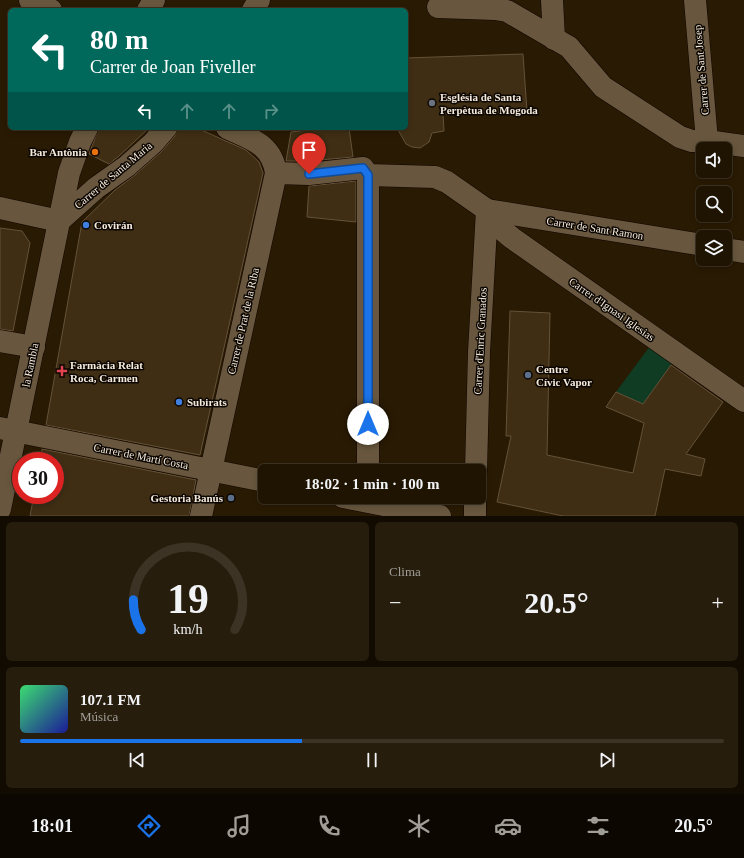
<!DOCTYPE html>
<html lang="es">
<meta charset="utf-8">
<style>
body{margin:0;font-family:Georgia,serif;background:#271d0c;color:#f1f3f6;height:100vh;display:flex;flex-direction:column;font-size:15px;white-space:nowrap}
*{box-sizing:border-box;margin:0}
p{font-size:13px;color:#a19e99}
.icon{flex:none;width:22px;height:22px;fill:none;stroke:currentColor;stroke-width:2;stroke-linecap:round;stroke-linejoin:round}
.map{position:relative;height:516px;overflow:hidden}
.details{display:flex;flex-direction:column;gap:6px;padding:6px;background:#110b01;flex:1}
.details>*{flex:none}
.banner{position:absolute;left:8px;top:8px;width:400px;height:122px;border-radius:6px;box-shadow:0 2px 6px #0003,0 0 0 1px #3c3324;background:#00695c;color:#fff;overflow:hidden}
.controls{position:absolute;left:696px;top:142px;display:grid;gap:8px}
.controls a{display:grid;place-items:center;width:36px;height:36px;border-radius:6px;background:#1f1402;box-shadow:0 2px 6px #0003,0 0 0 1px #3c3324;font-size:20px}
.speed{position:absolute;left:12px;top:452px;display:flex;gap:8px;font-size:20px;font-weight:700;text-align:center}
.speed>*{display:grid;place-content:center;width:52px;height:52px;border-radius:50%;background:#1f1402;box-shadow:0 2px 6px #0003,0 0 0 1px #3c3324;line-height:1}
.speed .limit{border:6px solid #d22;background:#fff;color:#111}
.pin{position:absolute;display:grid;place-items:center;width:34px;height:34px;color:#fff;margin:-41px -17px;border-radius:50% 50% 50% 0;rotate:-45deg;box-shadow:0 0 4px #0007}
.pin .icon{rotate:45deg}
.me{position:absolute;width:44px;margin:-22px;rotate:0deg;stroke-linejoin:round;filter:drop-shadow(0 0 3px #0008)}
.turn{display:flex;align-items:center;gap:14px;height:84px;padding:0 16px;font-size:18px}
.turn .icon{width:52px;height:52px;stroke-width:2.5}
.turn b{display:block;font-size:28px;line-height:34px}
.lanes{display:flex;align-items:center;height:38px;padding:0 16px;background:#0003;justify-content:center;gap:20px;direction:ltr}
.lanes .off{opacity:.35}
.big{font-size:30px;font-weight:600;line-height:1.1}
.details .widget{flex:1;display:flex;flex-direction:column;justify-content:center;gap:6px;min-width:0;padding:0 14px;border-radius:6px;background:#271d0c}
.details .dial{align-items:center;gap:0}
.dial svg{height:104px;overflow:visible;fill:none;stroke:#3c3324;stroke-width:7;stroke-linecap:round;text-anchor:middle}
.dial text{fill:#f1f3f6;stroke:none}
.song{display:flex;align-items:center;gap:12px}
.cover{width:48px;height:48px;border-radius:6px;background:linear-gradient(135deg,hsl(140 70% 55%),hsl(240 70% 35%))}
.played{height:4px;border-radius:2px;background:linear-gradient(90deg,#1a73e8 40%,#3c3324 40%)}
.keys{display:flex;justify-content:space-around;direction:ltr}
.heat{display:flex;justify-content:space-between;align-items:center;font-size:22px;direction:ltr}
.details .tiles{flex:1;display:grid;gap:6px;grid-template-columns:1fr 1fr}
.widget:last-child{grid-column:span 2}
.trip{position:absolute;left:258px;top:464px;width:228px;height:40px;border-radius:6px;background:#1f1402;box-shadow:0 2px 6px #0003,0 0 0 1px #3c3324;font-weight:600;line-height:40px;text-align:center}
.menu{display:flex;height:64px;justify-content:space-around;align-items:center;background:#0c0801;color:#a19e99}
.menu .icon{width:28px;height:28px}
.menu .active{color:#1a73e8}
.menu b{font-size:18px;color:#f1f3f6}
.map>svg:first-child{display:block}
.green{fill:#0f3c23}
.building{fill:#3f2e14;stroke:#645239}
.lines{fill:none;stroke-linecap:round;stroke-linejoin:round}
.minor-casing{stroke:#110500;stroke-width:23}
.minor{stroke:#68573e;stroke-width:22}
.route-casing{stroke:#114b97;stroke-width:10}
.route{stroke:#1a73e8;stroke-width:7}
.worship-dot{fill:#6b7280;stroke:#0c0601;stroke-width:1.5}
.food-dot{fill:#e8710a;stroke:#0c0601;stroke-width:1.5}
.shop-dot{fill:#3f7fe0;stroke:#0c0601;stroke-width:1.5}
.health-dot{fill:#e0444e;stroke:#0c0601;stroke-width:1.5}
.service-dot{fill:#5c6f8a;stroke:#0c0601;stroke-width:1.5}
.labels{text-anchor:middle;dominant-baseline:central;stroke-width:3;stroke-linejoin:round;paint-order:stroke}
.street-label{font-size:11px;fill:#f5ebdd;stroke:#0c0601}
.poi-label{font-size:11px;font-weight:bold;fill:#f5ebdd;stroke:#0c0601;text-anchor:start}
</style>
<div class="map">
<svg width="744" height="516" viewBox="0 0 744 516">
<rect width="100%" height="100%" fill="#291a03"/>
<path class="green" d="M650 346 673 362 643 404 616 392Z"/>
<g class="building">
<path d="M523 54 527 112 443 114 444 131 432 133 429 142 420 148 412 147 406 144 397 128H406V58Z"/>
<path d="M99 128H149L119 156 109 164 89 154Z"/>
<path d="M178 128H197L246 150 259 162 263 173 200 455 46 425 82 222 115 190 135 175 161 152 175 136Z"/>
<path d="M323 128H349L353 157 308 161H286L291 132Z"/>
<path d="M356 181V222L307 217 309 186Z"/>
<path d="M0 228 22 231 30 243 13 331 0 329Z"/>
<path d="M510 311 550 313 547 455 633 473 644 423 606 407 616 392 643 404 671 365 723 402 686 454 705 459 701 476 665 469 655 516H563L497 502 511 436H506Z"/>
<path d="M42 449 196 480 189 516H30L34 495H55V461H40Z"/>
</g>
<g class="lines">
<g class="minor-casing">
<g id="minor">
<path d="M30 0 51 10"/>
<path d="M552 0 554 39"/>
<path d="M695 0 707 141"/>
<path d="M438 7 495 9 507 11 569 47 603 87 680 137 692 141H707L744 146"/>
<path d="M148 10 154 0"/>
<path d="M253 10 259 0"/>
<path d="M276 173 309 174 363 168 368 175 435 177 447 182 487 210 500 228 512 238 744 401"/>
<path d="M0 208 59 221"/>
<path d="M487 210 703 245"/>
<path d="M59 221 96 188 127 166 153 143 166 128"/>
<path d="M725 249 744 252"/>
<path d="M0 341 34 347"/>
<path d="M0 428 265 481"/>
<path d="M368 471V175"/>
<path d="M476 471 479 352 487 210"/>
<path d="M343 497 440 516"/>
<path d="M0 509 69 173 80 142 87 128"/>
<path d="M201 516 276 173C272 144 251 139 227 128"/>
<path d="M475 516V497"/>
</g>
</g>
<use href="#minor" class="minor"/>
</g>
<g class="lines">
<g class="route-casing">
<path id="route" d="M309 174 363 168 368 175V424"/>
</g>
<use href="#route" class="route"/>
</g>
<circle class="worship-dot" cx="432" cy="103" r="4"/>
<circle class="food-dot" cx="95" cy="152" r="4"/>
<g class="shop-dot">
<circle cx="86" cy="225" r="4"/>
<circle cx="179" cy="402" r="4"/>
</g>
<path class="health-dot" d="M60 365h4v4h4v4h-4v4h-4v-4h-4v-4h4z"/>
<g class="service-dot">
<circle cx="528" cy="375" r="4"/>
<circle cx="231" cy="498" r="4"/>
</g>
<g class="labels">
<g class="street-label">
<text transform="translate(701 70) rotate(-95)">Carrer de Sant Josep</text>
<text transform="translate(113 175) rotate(-40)">Carrer de Santa Maria</text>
<text transform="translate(595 228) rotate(9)">Carrer de Sant Ramon</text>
<text transform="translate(612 309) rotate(35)">Carrer d'Ignasi Iglesias</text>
<text transform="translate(243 321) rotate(-77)">Carrer de Prat de la Riba</text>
<text transform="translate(480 341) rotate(-87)">Carrer d'Enric Granados</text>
<text transform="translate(30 365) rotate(-78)">la Rambla</text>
<text transform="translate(141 456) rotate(11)">Carrer de Martí Costa</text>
</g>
<g class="poi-label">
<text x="440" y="97">Església de Santa<tspan x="440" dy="13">Perpètua de Mogoda</tspan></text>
<text x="87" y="152" text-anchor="end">Bar Antònia</text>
<text x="94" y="225">Covirán</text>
<text x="70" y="365">Farmàcia Relat<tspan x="70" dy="13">Roca, Carmen</tspan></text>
<text x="536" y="369">Centre<tspan x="536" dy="13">Cívic Vapor</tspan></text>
<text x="187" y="402">Subirats</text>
<text x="223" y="498" text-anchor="end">Gestoria Banús</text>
</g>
</g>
</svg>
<div class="controls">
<a><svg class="icon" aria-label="sound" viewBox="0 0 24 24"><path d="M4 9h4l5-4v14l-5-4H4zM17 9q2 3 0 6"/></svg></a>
<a><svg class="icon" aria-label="search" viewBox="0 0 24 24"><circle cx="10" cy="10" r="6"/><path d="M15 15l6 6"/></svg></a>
<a><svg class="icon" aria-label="layers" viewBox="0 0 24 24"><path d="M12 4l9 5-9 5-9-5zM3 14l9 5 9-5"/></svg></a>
</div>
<div class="speed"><div class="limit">30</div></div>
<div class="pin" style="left:309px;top:174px;background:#d93025"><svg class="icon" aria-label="arrive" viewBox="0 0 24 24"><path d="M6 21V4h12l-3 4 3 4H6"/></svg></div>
<svg class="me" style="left:368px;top:424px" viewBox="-20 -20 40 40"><circle r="19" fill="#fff"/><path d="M0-13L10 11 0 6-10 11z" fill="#1a73e8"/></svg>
<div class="trip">18:02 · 1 min · 100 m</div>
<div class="banner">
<div class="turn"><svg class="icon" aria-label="left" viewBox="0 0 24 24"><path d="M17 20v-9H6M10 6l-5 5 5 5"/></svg><div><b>80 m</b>Carrer de Joan Fiveller</div></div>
<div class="lanes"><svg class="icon" aria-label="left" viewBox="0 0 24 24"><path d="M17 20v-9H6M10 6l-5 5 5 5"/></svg><svg class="icon off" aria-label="ahead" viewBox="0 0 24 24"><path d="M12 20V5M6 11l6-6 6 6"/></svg><svg class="icon off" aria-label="ahead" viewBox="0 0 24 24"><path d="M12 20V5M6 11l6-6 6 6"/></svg><svg class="icon off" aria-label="right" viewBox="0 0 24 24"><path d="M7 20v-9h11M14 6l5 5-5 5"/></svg></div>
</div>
</div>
<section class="details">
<div class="tiles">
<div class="widget dial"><svg viewBox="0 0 100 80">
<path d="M14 69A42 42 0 1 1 86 69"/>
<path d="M14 69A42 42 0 0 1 8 46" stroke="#1a73e8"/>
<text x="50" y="56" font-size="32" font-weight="700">19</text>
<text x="50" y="72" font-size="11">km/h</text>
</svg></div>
<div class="widget"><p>Clima</p>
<div class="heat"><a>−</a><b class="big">20.5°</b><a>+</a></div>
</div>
<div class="widget">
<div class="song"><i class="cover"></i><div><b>107.1 FM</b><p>Música</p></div></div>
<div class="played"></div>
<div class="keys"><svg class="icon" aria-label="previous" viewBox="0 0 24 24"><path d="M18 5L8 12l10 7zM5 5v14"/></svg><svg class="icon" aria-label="pause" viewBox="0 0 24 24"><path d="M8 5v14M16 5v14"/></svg><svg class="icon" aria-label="next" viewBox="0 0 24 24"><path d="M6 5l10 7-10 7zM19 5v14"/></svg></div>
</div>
</div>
</section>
<nav class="menu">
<b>18:01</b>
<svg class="icon active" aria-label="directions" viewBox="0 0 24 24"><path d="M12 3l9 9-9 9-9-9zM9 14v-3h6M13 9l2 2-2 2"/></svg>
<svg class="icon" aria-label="music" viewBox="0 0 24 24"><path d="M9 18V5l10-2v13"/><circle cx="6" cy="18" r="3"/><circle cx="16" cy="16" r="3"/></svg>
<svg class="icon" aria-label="phone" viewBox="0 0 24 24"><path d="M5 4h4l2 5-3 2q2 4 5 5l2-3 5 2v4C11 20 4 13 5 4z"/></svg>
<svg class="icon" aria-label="climate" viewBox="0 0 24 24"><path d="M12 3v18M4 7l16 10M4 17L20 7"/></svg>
<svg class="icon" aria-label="car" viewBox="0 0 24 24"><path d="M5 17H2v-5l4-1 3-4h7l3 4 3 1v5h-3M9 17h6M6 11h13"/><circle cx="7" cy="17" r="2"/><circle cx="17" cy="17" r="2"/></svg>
<svg class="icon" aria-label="filters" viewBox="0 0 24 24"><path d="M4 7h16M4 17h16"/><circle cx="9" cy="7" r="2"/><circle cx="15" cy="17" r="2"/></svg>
<b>20.5°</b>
</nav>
